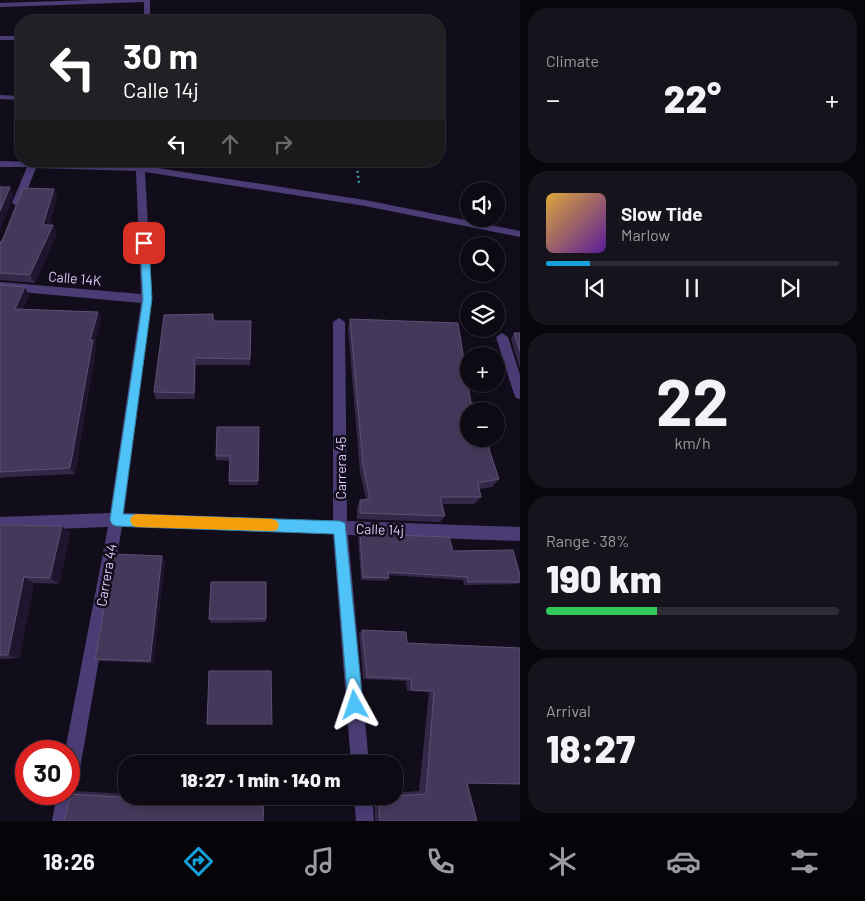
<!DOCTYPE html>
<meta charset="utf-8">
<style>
body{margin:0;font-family:Barlow,sans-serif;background:#17131d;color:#f1f3f6;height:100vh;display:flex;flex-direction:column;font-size:19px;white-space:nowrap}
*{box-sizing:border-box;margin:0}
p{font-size:16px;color:#9b9aa0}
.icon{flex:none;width:28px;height:28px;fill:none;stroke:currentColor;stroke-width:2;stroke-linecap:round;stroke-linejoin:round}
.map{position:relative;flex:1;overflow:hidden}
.panel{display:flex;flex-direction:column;gap:8px;padding:8px;background:#08060b;width:345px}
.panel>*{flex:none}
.banner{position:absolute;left:15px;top:15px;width:430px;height:152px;border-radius:20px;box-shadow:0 2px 8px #0003,0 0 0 1px #2e2b34;background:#202124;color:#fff;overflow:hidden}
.controls{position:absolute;left:460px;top:182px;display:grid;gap:10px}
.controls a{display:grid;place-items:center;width:45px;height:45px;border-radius:50%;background:#0e0a14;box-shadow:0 2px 8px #0003,0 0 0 1px #2e2b34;font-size:25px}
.speed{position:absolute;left:15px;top:740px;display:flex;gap:10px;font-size:25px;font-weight:700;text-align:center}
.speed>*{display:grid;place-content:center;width:65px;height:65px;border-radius:50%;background:#0e0a14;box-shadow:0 2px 8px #0003,0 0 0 1px #2e2b34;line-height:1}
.speed .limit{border:8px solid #d22;background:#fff;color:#111}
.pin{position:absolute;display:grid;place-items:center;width:42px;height:42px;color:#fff;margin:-21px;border-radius:10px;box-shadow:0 2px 8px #0006}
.me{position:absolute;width:55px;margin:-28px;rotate:355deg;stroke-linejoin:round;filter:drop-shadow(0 0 4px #0008)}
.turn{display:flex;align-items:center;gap:18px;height:105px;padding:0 25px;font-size:22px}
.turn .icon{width:65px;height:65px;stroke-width:2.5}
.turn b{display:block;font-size:35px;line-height:42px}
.lanes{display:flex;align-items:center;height:48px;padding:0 25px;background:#0003;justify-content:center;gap:25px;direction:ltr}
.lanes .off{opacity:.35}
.big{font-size:38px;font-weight:800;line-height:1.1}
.panel .card{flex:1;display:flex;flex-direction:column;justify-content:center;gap:8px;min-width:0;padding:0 18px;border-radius:20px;background:#17131d}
.panel .dial{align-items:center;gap:0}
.dial b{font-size:65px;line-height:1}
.song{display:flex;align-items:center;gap:15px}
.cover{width:60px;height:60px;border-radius:8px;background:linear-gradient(135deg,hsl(40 70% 55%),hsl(270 70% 35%))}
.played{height:5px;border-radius:2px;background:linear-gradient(90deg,#17a1db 15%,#2e2b34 15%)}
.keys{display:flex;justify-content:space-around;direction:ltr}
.heat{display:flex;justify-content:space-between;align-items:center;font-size:28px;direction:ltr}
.charge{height:8px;border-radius:4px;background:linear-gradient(90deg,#34c759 38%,#2e2b34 0)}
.trip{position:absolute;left:118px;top:755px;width:285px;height:50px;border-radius:20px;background:#0e0a14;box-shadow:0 2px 8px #0003,0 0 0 1px #2e2b34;font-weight:800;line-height:50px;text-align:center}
.dock{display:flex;height:80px;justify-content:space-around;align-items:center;background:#060408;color:#9b9aa0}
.dock .icon{width:35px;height:35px}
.dock .active{color:#17a1db}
.dock b{font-size:22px;color:#f1f3f6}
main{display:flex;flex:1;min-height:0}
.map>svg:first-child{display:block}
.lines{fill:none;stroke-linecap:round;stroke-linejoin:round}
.path{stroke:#3993a2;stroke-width:2.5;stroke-dasharray:2 3;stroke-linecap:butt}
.minor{fill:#4a3d75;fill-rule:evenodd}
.wall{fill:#342747}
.shaded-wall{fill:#1f152e}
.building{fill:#45395b;stroke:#5d5074}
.route{fill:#4fc3f7;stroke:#337fa1}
.slow{fill:#f59e0b}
.labels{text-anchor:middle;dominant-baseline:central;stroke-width:5;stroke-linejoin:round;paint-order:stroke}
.street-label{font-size:14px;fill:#daccfa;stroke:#120d1b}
</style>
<main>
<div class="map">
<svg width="520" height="821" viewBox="0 0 520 821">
<rect width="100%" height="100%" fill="#120d1b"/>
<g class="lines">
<path class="path" d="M356 161 359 183"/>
<g class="minor">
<path d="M90 0H150V21H144V2L0 7V3Z"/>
<rect x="0" y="36" width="21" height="4"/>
<path d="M0 95 21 96V100L0 99Z"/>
<path d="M0 161 136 165V161H144L145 166 365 200 520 231V237L365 206 145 172 152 299 124 513 333 521V322L339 318 345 322 347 521 520 527V541L348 535 369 764H351L333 534 122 527 78 780 75 786 72 788 75 794 70 821H52L57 794H69V751H65L108 527 0 531V517L110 513 141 303 0 290V282L141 294 136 171 36 168 22 203 17 206 12 203 27 167H0Z"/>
<path d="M502 333 508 337 520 375V399L516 398 514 394 496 337Z"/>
<path d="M354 796H372L374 821H356Z"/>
</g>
</g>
<g class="wall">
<path d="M57 197 49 225H53L57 233 35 283 0 280V242Z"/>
<path d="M0 285 29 295 23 309 98 312 101 319 95 344 96 348 75 474 9 477 0 478Z"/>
<path d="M213 314 214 321H251L250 365H196L195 399H156L154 392Z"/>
<path d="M350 319 471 403 490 452 499 479 492 487 479 489 481 497 474 504H442L445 516 440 522 357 519V507L360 500H366L360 472 348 329Z"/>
<path d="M514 333H520V369L511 339Z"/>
<path d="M259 427 258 485H229L230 461 216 460V456Z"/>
<path d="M0 525 62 526 70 534 59 584 34 583 19 658 0 659Z"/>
<path d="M360 534 453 551 520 582V583L517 584 464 585 463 580 388 575 389 578 386 581 361 580 358 537Z"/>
<path d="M165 561 153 663 101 661 95 659Z"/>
<path d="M209 619H266V622L211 623Z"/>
<path d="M362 630 407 643 520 648 467 783 477 821H375L374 798 368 796H394V793L419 791 429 692 407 691 406 681 363 679 359 633Z"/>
<path d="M76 791 126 794V796H159L205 799 263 821 70 797 69 794Z"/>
</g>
<g class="shaded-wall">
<path d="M10 187 14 196 0 230V211Z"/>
<path d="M54 189 57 197 46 233 43 225Z"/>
<path d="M53 225 57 233 35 283 30 275Z"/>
<path d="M25 287 29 295 20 317 15 309Z"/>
<path d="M98 312 101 319 95 344 96 348 75 474 70 468 90 340Z"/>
<path d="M195 358 196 365 195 399 194 393Z"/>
<path d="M62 526 70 534 59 584 50 578Z"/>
<path d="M162 556 165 561 153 663 150 661Z"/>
<path d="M24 577 34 583 19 658 8 655Z"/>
</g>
<g class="building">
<path d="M0 187H10L0 211Z"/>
<path d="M23 188 54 189 43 225H53L30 275 0 273V242L2 241Z"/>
<path d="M0 285 25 287 15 309 98 312 90 340H93L70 468 0 472Z"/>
<path d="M213 314V321H251L250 359 195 358 194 393 154 392 164 315Z"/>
<path d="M350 319 458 323 471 403 479 404 480 411H469V439H487L490 452 499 479 478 483 481 497H440L445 516 360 513V500L370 499 363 465Z"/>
<path d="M514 333H520V351Z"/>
<path d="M217 427H259L258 481H229L230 456H216Z"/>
<path d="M0 525 62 526 50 578 24 577 8 655H0Z"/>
<path d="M360 534 449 537 453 551 513 550 520 575V582H468L467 577 388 572 389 578 363 577Z"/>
<path d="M114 554 162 556 150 661 95 659Z"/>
<path d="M211 582H266V619H209Z"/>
<path d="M362 630 406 632 407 643 520 648V784L467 783 477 821H380L378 799 369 797 394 796 426 794 434 691 412 690 411 679 367 677Z"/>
<path d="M209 671H271L272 724H207Z"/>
<path d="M69 794 205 802V796H264L263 821H64L70 797Z"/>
</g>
<path class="route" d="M144 240 149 243 152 299 123 514 340 521 345 523 363 705 361 710 355 712 350 710 348 705 334 534 116 526 112 524 110 520 143 299 140 243Z"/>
<path class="slow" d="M136 514 272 519 277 521 279 525 277 530 272 531 136 527 132 525 130 520 132 516Z"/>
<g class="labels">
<g class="street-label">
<text transform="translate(75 278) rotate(5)">Calle 14K</text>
<text transform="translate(340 468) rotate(-90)">Carrera 45</text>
<text transform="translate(380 529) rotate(2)">Calle 14j</text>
<text transform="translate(106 575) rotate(-80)">Carrera 44</text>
</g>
</g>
</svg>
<div class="controls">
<a><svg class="icon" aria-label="sound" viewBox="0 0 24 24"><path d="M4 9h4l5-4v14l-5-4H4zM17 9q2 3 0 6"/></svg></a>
<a><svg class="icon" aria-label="search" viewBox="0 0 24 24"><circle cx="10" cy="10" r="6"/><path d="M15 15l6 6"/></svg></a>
<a><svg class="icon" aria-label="layers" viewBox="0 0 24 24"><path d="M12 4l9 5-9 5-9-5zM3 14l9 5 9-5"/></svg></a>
<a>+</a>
<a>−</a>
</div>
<div class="speed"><div class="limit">30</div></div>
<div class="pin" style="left:144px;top:243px;background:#d93025"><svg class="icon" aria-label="arrive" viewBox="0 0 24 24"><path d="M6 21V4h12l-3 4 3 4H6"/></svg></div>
<svg class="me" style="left:355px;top:705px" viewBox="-20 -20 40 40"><path d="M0-17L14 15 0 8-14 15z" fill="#4fc3f7" stroke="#fff" stroke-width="4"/></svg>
<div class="trip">18:27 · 1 min · 140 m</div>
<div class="banner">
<div class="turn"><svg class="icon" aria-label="left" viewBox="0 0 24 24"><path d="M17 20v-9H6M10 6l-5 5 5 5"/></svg><div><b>30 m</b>Calle 14j</div></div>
<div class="lanes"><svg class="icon" aria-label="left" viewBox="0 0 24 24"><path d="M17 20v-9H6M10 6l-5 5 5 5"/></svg><svg class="icon off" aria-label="ahead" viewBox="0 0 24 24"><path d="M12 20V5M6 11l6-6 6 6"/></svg><svg class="icon off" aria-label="right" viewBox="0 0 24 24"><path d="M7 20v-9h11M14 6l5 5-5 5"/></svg></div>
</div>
</div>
<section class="panel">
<div class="card"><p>Climate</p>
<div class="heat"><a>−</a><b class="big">22°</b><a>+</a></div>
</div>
<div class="card">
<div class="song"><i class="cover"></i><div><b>Slow Tide</b><p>Marlow</p></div></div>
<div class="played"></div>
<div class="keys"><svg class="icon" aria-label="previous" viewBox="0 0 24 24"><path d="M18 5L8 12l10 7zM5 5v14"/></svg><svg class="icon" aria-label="pause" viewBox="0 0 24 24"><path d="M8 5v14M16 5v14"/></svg><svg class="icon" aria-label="next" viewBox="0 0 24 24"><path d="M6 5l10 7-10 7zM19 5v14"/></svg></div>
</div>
<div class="card dial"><b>22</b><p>km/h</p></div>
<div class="card"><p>Range · 38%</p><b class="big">190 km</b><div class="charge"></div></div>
<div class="card"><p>Arrival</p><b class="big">18:27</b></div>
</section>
</main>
<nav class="dock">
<b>18:26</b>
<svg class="icon active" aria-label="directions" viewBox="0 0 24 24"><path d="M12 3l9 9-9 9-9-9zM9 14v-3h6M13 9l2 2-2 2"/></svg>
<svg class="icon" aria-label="music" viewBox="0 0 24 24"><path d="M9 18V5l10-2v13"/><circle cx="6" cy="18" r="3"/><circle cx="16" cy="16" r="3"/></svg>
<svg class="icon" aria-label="phone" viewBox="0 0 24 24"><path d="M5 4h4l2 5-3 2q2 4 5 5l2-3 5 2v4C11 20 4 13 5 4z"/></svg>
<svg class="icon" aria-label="climate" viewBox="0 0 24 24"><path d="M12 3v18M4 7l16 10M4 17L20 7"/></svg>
<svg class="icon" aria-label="car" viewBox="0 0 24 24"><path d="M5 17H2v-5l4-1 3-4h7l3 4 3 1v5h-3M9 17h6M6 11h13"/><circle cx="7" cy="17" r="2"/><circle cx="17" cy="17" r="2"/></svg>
<svg class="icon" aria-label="filters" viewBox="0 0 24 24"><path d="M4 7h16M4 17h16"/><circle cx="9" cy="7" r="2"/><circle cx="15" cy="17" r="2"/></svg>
</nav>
